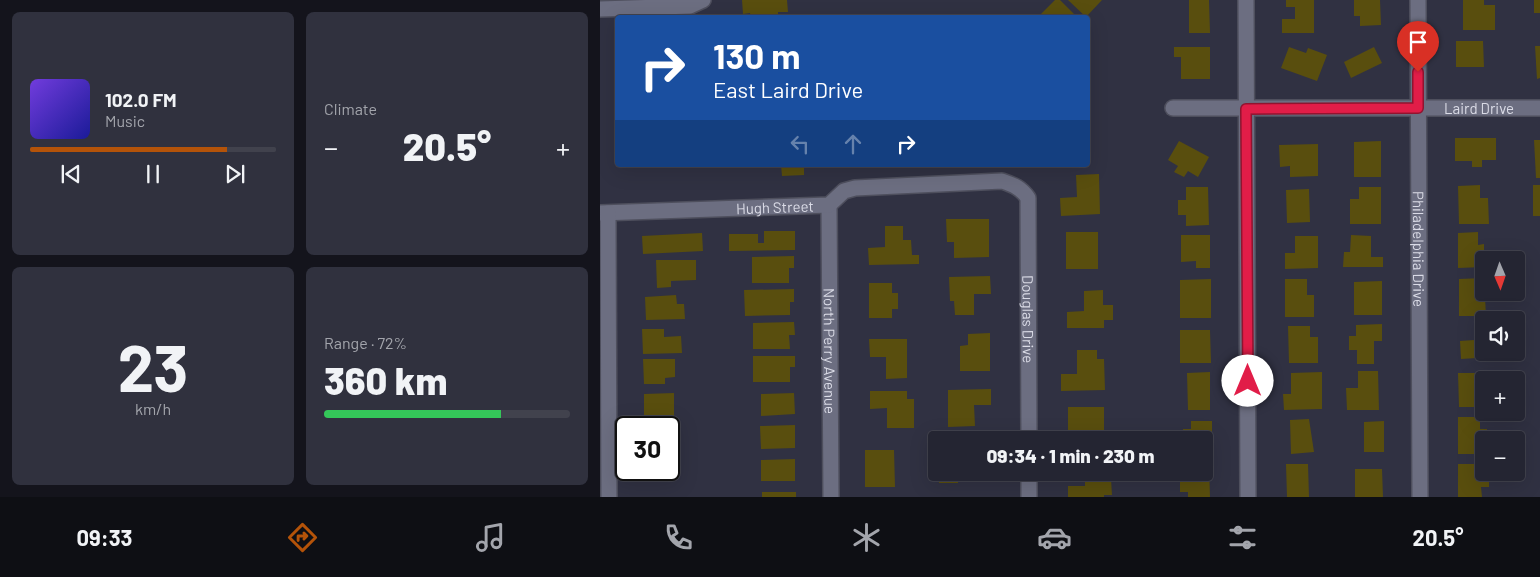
<!DOCTYPE html>
<meta charset="utf-8">
<style>
body{margin:0;font-family:Barlow,sans-serif;background:#30313e;color:#f1f3f6;height:100vh;display:flex;flex-direction:column;font-size:19px;white-space:nowrap}
*{box-sizing:border-box;margin:0}
p{font-size:16px;color:#a3a5ac}
.icon{flex:none;width:28px;height:28px;fill:none;stroke:currentColor;stroke-width:2;stroke-linecap:round;stroke-linejoin:round}
.map{position:relative;flex:1;overflow:hidden}
.sheet{display:flex;flex-direction:column;gap:12px;padding:12px;background:#14141c;width:600px}
.sheet>*{flex:none}
.hud{position:absolute;left:15px;top:15px;width:475px;height:152px;border-radius:5px;box-shadow:0 5px 20px #0002,0 0 0 1px #41424d;background:#1a4fa0;color:#fff;overflow:hidden}
.needle{width:32px;rotate:178deg}
.controls{position:absolute;left:875px;top:251px;display:grid;gap:10px}
.controls a{display:grid;place-items:center;width:50px;height:50px;border-radius:5px;background:#242532;box-shadow:0 5px 20px #0002,0 0 0 1px #41424d;font-size:25px}
.speed{position:absolute;left:15px;top:416px;display:flex;gap:10px;font-size:25px;font-weight:700;text-align:center}
.speed>*{display:grid;place-content:center;width:65px;height:65px;border-radius:50%;background:#242532;box-shadow:0 5px 20px #0002,0 0 0 1px #41424d;line-height:1}
.speed .limit{border:2px solid #111;border-radius:8px;background:#fff;color:#111}
.pin{position:absolute;display:grid;place-items:center;width:42px;height:42px;color:#fff;margin:-51px -21px;border-radius:50% 50% 50% 0;rotate:-45deg;box-shadow:0 0 5px #0007}
.pin .icon{rotate:45deg}
.me{position:absolute;width:55px;margin:-28px;rotate:0deg;stroke-linejoin:round;filter:drop-shadow(0 0 4px #0008)}
.turn{display:flex;align-items:center;gap:18px;height:105px;padding:0 15px;font-size:22px}
.turn .icon{width:65px;height:65px;stroke-width:2.5}
.turn b{display:block;font-size:35px;line-height:42px}
.lanes{display:flex;align-items:center;height:48px;padding:0 15px;background:#0003;justify-content:center;gap:25px;direction:ltr}
.lanes .off{opacity:.35}
.big{font-size:38px;font-weight:800;line-height:1.1}
.sheet .tile{flex:1;display:flex;flex-direction:column;justify-content:center;gap:8px;min-width:0;padding:0 18px;border-radius:8px;background:#30313e}
.sheet .dial{align-items:center;gap:0}
.dial b{font-size:65px;line-height:1}
.song{display:flex;align-items:center;gap:15px}
.cover{width:60px;height:60px;border-radius:8px;background:linear-gradient(135deg,hsl(260 70% 55%),hsl(240 70% 35%))}
.played{height:5px;border-radius:2px;background:linear-gradient(90deg,#b45309 80%,#41424d 80%)}
.keys{display:flex;justify-content:space-around;direction:ltr}
.heat{display:flex;justify-content:space-between;align-items:center;font-size:28px;direction:ltr}
.charge{height:8px;border-radius:4px;background:linear-gradient(90deg,#34c759 72%,#41424d 0)}
.sheet .tiles{flex:1;display:grid;gap:12px;grid-template-columns:repeat(2,1fr)}
.trip{position:absolute;left:328px;top:431px;width:285px;height:50px;border-radius:5px;background:#242532;box-shadow:0 5px 20px #0002,0 0 0 1px #41424d;font-weight:800;line-height:50px;text-align:center}
.tab-bar{display:flex;height:80px;justify-content:space-around;align-items:center;background:#0e0f14;color:#a3a5ac}
.tab-bar .icon{width:35px;height:35px}
.tab-bar .current{color:#b45309}
.tab-bar b{font-size:22px;color:#f1f3f6}
main{display:flex;flex:1;min-height:0}
.map>svg:first-child{display:block}
.building{fill:#594e0e}
.lines{fill:none;stroke-linecap:round;stroke-linejoin:round}
.minor-casing{stroke:#4e4f5d;stroke-width:18}
.minor{stroke:#6c6e81;stroke-width:15}
.route-casing{stroke:#92132f;stroke-width:12}
.route{stroke:#e11d48;stroke-width:9}
.labels{text-anchor:middle;dominant-baseline:central;stroke-width:5;stroke-linejoin:round;paint-order:stroke}
.street-label{font-size:15px;fill:#dadbe6;stroke:#191a21}
</style>
<main>
<section class="sheet">
<div class="tiles">
<div class="tile">
<div class="song"><i class="cover"></i><div><b>102.0 FM</b><p>Music</p></div></div>
<div class="played"></div>
<div class="keys"><svg class="icon" aria-label="previous" viewBox="0 0 24 24"><path d="M18 5L8 12l10 7zM5 5v14"/></svg><svg class="icon" aria-label="pause" viewBox="0 0 24 24"><path d="M8 5v14M16 5v14"/></svg><svg class="icon" aria-label="next" viewBox="0 0 24 24"><path d="M6 5l10 7-10 7zM19 5v14"/></svg></div>
</div>
<div class="tile"><p>Climate</p>
<div class="heat"><a>−</a><b class="big">20.5°</b><a>+</a></div>
</div>
<div class="tile dial"><b>23</b><p>km/h</p></div>
<div class="tile"><p>Range · 72%</p><b class="big">360 km</b><div class="charge"></div></div>
</div>
</section>
<div class="map">
<svg width="940" height="497" viewBox="0 0 940 497">
<rect width="100%" height="100%" fill="#303142"/>
<g class="building">
<path d="M142 0H187L188 12H178V18H151L150 13 143 14Z"/>
<path d="M455 0H460L478 18H437Z"/>
<path d="M468 0H502L486 17Z"/>
<path d="M589 0H609L610 33H589Z"/>
<path d="M686 0H714V33H682V19H695V7H686Z"/>
<path d="M754 0H780L781 25 760 26V16H754Z"/>
<path d="M863 0H884V5H895V30H863Z"/>
<rect x="934" y="0" width="6" height="13"/>
<path d="M365 15V18H343V16Z"/>
<rect x="370" y="15" width="27" height="3"/>
<path d="M856 41H883L884 67H856Z"/>
<path d="M935 46H940V78L937 79Z"/>
<path d="M574 47H610V79H581V57H574Z"/>
<path d="M689 47 706 53 708 48 727 55 717 81 681 68Z"/>
<path d="M774 47 782 63 751 78 744 62Z"/>
<path d="M855 138H896V160H882V167H872V161H855Z"/>
<path d="M934 140H940V178H936Z"/>
<path d="M579 141 609 157 598 177 588 171 584 177 574 172 578 166 568 160Z"/>
<path d="M781 141V177H754V142Z"/>
<path d="M718 144V176L690 177V166L680 167 679 145Z"/>
<path d="M181 165H204V175L182 176Z"/>
<path d="M499 174 500 214 461 216 460 198 477 197 476 175Z"/>
<path d="M880 185V198H888L889 224H859L858 186Z"/>
<rect x="933" y="185" width="7" height="31"/>
<path d="M586 187H608L609 225 586 226V215H578V200H586Z"/>
<path d="M759 187H781V224H750V199H759Z"/>
<path d="M709 189 710 222 687 223 686 190Z"/>
<path d="M346 219H389V257L354 258V242H347Z"/>
<path d="M285 226H303V240H311L312 255H319V264L269 265 268 248 285 247Z"/>
<path d="M164 231H195V250L129 251V234H158V243H164Z"/>
<rect x="466" y="232" width="32" height="37"/>
<path d="M878 232V245L884 244V267L858 268V233Z"/>
<path d="M102 233 103 251 43 254 42 236Z"/>
<path d="M581 235H610V268H596V261L581 262Z"/>
<path d="M751 235 771 236V257H783V267H743L744 252H750Z"/>
<path d="M695 236H718V268L685 269V253H695Z"/>
<path d="M194 256V268H189V283H152V257Z"/>
<path d="M56 260H96V280L71 281V287L57 288Z"/>
<path d="M390 276 391 294H374V315H355L354 301H350L349 277Z"/>
<path d="M884 278 886 316H859V279Z"/>
<path d="M611 279V318H580V280Z"/>
<path d="M685 279H707V295H714V317H685Z"/>
<path d="M782 281V315H754V282Z"/>
<path d="M269 283H292V293H298V309H292V318H269Z"/>
<path d="M194 289V302H190V315L145 316 144 290Z"/>
<path d="M503 290V305H513V320H504V328H467V312L484 311V291Z"/>
<path d="M76 295 77 304H84L85 319 46 320 45 297Z"/>
<path d="M194 322 195 335H189L190 349H153V323Z"/>
<path d="M782 324V341H774V364H757V350H749V336H756V325Z"/>
<path d="M688 326H710V337H718V363H689Z"/>
<path d="M42 329H64V337L81 336 82 353 43 354Z"/>
<path d="M580 330H610L611 363H580Z"/>
<path d="M884 330V352H893V357L861 359 860 341 874 340V331Z"/>
<path d="M390 333V371H360V346L368 345V334Z"/>
<path d="M269 339H307V378L286 379V357H270Z"/>
<path d="M477 350H497V359H504L505 390 461 391V374H477Z"/>
<path d="M153 356H195V367H190V382H153Z"/>
<path d="M43 359H75V377L65 378V384H44Z"/>
<path d="M758 371H778L779 410H747L746 388H758Z"/>
<path d="M610 372V410H588L587 373Z"/>
<path d="M722 372V409L684 410 683 394H691V373Z"/>
<path d="M858 373H877L878 407H859Z"/>
<path d="M391 389V405H374L375 426 348 427V390Z"/>
<path d="M270 391H307V399H314V428H287V408L270 409Z"/>
<path d="M74 393V419L44 420V394Z"/>
<path d="M194 393 195 414 161 416V394Z"/>
<path d="M468 407H504V431H498V440H476V430H468Z"/>
<path d="M858 417H880V429H887L888 440H884V454H858Z"/>
<path d="M709 419 714 452 691 454 690 420Z"/>
<path d="M591 421H612V454H604V440H583V429H591Z"/>
<path d="M784 421V452H764V422Z"/>
<path d="M195 425V448L161 449 160 426Z"/>
<path d="M265 450H294L295 487H265Z"/>
<path d="M195 459V481H161V460Z"/>
<path d="M686 464H708L709 497H687Z"/>
<path d="M858 464H881V476H889V487H881L882 497H858Z"/>
<path d="M604 466H609L610 497H588V492H580V477H588V472H604Z"/>
<path d="M755 469H782L783 497H755Z"/>
<rect x="339" y="472" width="19" height="11"/>
<path d="M361 472H392V482H362Z"/>
<path d="M485 472H505V479H511L512 495H504V497H468V486H485Z"/>
<rect x="162" y="492" width="34" height="5"/>
</g>
<g class="lines">
<g class="minor-casing">
<g id="minor">
<path d="M646 0 648 497"/>
<path id="s1" d="M818 0 820 497"/>
<path d="M0 9 90 6 103 0"/>
<path id="s2" d="M573 108H940"/>
<path id="s3" d="M229 205 231 497"/>
<path id="s4" d="M0 213 229 205 244 191 255 188 402 181C414 185 421 188 428 198L429 440"/>
<path d="M8 213 9 497"/>
<path d="M429 472V497"/>
</g>
</g>
<use href="#minor" class="minor"/>
</g>
<g class="lines">
<g class="route-casing">
<path id="route" d="M648 381 646 109 818 108V72"/>
</g>
<use href="#route" class="route"/>
</g>
<g class="labels">
<g class="street-label">
<text stroke="none"><textPath href="#s2" startOffset="306">Laird Drive</textPath></text>
<text stroke="none"><textPath href="#s4" startOffset="175">Hugh Street</textPath></text>
<text stroke="none"><textPath href="#s1" startOffset="249">Philadelphia Drive</textPath></text>
<text stroke="none"><textPath href="#s4" startOffset="561">Douglas Drive</textPath></text>
<text stroke="none"><textPath href="#s3" startOffset="146">North Perry Avenue</textPath></text>
</g>
</g>
</svg>
<div class="controls">
<a><svg class="needle" viewBox="-14 -14 28 28"><path d="M0-13l5 13h-10z" fill="#e53935"/><path d="M0 13l5-13h-10z" fill="#a3a5ac"/></svg></a>
<a><svg class="icon" aria-label="sound" viewBox="0 0 24 24"><path d="M4 9h4l5-4v14l-5-4H4zM17 9q2 3 0 6"/></svg></a>
<a>+</a>
<a>−</a>
</div>
<div class="speed"><div class="limit">30</div></div>
<div class="pin" style="left:818px;top:72px;background:#d93025"><svg class="icon" aria-label="arrive" viewBox="0 0 24 24"><path d="M6 21V4h12l-3 4 3 4H6"/></svg></div>
<svg class="me" style="left:648px;top:381px" viewBox="-20 -20 40 40"><circle r="19" fill="#fff"/><path d="M0-13L10 11 0 6-10 11z" fill="#e11d48"/></svg>
<div class="trip">09:34 · 1 min · 230 m</div>
<div class="hud">
<div class="turn"><svg class="icon" aria-label="right" viewBox="0 0 24 24"><path d="M7 20v-9h11M14 6l5 5-5 5"/></svg><div><b>130 m</b>East Laird Drive</div></div>
<div class="lanes"><svg class="icon off" aria-label="left" viewBox="0 0 24 24"><path d="M17 20v-9H6M10 6l-5 5 5 5"/></svg><svg class="icon off" aria-label="ahead" viewBox="0 0 24 24"><path d="M12 20V5M6 11l6-6 6 6"/></svg><svg class="icon" aria-label="right" viewBox="0 0 24 24"><path d="M7 20v-9h11M14 6l5 5-5 5"/></svg></div>
</div>
</div>
</main>
<nav class="tab-bar">
<b>09:33</b>
<svg class="icon current" aria-label="directions" viewBox="0 0 24 24"><path d="M12 3l9 9-9 9-9-9zM9 14v-3h6M13 9l2 2-2 2"/></svg>
<svg class="icon" aria-label="music" viewBox="0 0 24 24"><path d="M9 18V5l10-2v13"/><circle cx="6" cy="18" r="3"/><circle cx="16" cy="16" r="3"/></svg>
<svg class="icon" aria-label="phone" viewBox="0 0 24 24"><path d="M5 4h4l2 5-3 2q2 4 5 5l2-3 5 2v4C11 20 4 13 5 4z"/></svg>
<svg class="icon" aria-label="climate" viewBox="0 0 24 24"><path d="M12 3v18M4 7l16 10M4 17L20 7"/></svg>
<svg class="icon" aria-label="car" viewBox="0 0 24 24"><path d="M5 17H2v-5l4-1 3-4h7l3 4 3 1v5h-3M9 17h6M6 11h13"/><circle cx="7" cy="17" r="2"/><circle cx="17" cy="17" r="2"/></svg>
<svg class="icon" aria-label="filters" viewBox="0 0 24 24"><path d="M4 7h16M4 17h16"/><circle cx="9" cy="7" r="2"/><circle cx="15" cy="17" r="2"/></svg>
<b>20.5°</b>
</nav>
